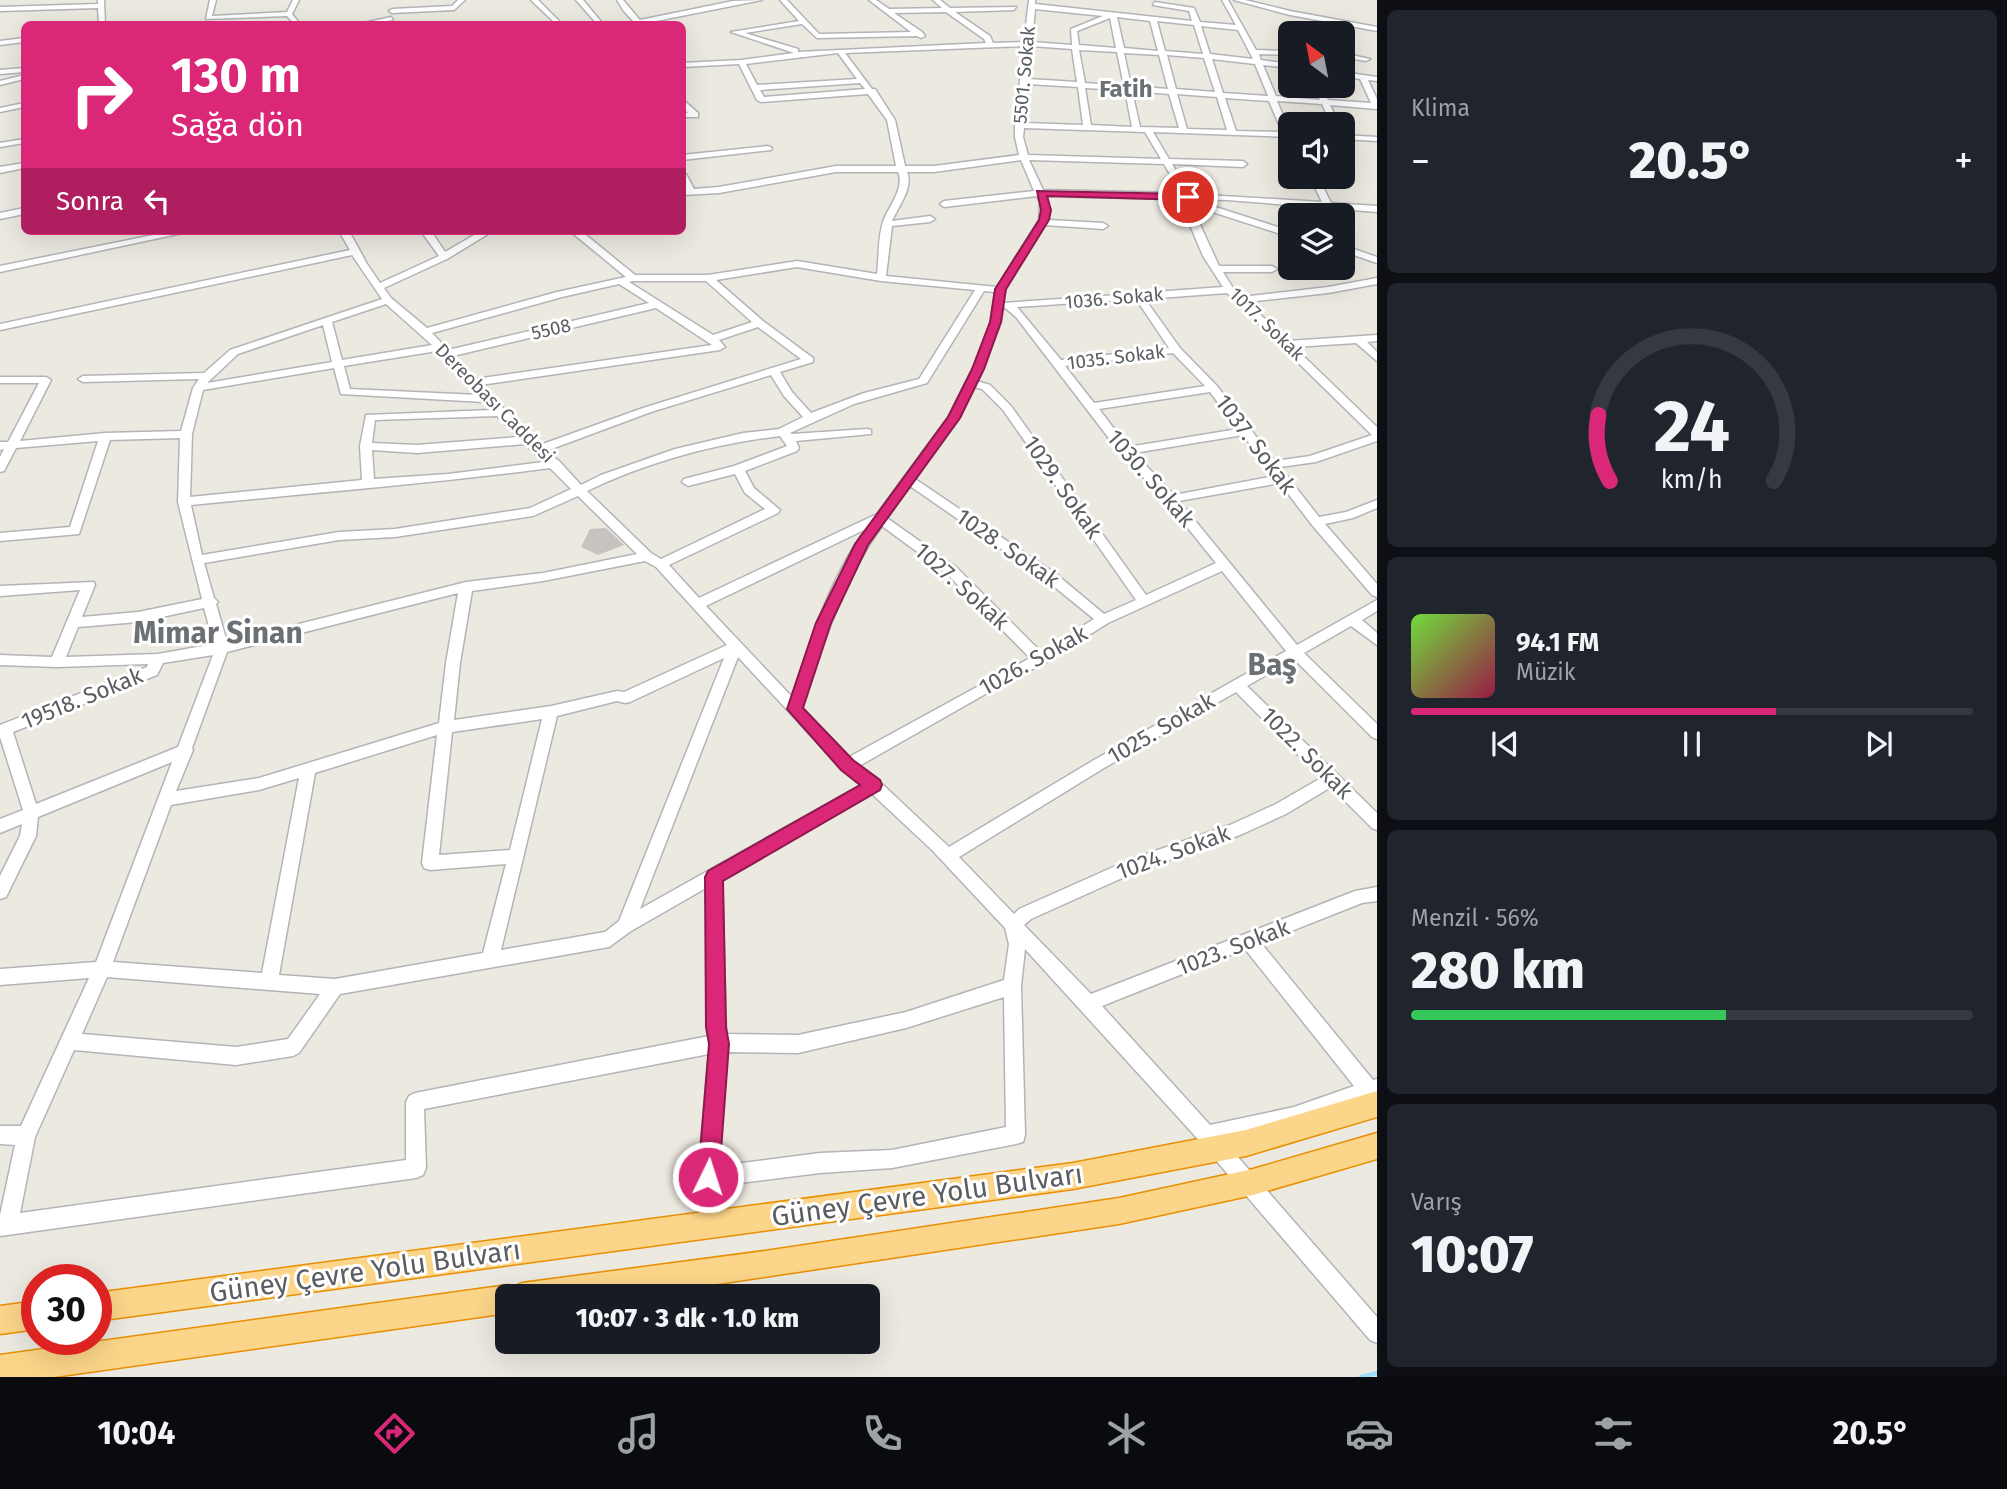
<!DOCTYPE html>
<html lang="tr">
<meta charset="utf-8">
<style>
body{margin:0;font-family:"Fira Sans",sans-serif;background:#20242c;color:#f1f3f6;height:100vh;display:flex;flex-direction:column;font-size:26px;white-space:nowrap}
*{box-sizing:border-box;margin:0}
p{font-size:23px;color:#9ea1a6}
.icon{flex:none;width:38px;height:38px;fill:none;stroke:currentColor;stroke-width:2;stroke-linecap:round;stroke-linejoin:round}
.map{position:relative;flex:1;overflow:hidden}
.details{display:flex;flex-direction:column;gap:10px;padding:10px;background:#0d0f14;width:630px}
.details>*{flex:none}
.banner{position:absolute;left:21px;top:21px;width:665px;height:214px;border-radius:10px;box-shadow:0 7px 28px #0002;background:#db2777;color:#fff;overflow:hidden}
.needle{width:46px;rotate:328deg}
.buttons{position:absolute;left:1278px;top:21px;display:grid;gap:14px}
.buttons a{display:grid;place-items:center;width:77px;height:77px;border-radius:10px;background:#171b24;box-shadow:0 7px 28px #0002;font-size:35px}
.speed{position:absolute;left:21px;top:1264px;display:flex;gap:14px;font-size:35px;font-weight:700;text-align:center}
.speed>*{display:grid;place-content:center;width:91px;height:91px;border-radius:50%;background:#171b24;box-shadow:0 7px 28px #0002;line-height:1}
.speed .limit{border:10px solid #d22;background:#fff;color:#111}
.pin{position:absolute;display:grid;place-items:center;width:60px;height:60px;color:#fff;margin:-30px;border:4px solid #fff;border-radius:50%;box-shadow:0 2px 7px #0007}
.me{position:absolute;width:77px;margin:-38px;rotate:4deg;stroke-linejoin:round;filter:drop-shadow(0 0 5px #0008)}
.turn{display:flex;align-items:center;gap:24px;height:147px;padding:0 35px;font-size:32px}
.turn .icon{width:91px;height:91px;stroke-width:2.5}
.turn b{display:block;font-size:49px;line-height:60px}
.then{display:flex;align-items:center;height:66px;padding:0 35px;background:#0003;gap:14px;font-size:26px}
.big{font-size:52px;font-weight:800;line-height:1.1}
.details .widget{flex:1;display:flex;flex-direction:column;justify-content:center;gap:10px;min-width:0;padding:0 24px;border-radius:10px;background:#20242c}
.details .dial{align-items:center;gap:0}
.dial svg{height:182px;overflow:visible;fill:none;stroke:#363941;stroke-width:7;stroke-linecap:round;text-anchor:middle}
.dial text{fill:#f1f3f6;stroke:none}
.song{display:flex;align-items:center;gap:21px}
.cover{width:84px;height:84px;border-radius:10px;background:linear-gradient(135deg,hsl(100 70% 55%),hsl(340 70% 35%))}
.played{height:7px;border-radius:4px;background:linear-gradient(90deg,#db2777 65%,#363941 65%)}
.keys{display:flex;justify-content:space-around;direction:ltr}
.heat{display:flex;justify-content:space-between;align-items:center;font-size:38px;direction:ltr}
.charge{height:10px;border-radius:5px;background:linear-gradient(90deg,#34c759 56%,#363941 0)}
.trip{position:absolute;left:495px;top:1284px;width:385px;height:70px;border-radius:10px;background:#171b24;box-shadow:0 7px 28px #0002;font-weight:800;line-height:70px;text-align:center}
.tabs{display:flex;height:112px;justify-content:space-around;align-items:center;background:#090b0e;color:#9ea1a6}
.tabs .icon{width:49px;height:49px}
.tabs .active{color:#db2777}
.tabs b{font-size:32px;color:#f1f3f6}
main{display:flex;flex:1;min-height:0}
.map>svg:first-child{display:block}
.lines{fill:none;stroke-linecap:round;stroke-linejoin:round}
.stream{stroke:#a0dcfd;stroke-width:4.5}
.building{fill:#c8c3be}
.minor-casing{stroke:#b2b4b8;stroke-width:3}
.highway-casing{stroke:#e98f04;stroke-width:3}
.minor{fill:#fff;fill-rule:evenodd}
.highway{fill:#fbd589;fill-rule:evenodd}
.route{fill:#db2777;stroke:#8e194d;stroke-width:2}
.labels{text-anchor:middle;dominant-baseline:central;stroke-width:6;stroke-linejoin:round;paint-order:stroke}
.far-street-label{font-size:19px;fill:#5a5e62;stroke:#fff}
.street-label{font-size:23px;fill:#5a5e62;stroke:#fff}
.far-district-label{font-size:24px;font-weight:bold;fill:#6b7074;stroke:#fff}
.near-street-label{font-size:28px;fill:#5a5e62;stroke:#fff}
.district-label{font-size:30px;font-weight:bold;fill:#6b7074;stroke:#fff}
</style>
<main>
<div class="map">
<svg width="1377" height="1377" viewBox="0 0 1377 1377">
<rect width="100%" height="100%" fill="#ece9e1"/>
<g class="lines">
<path class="stream" d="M1361 1377 1377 1373"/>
</g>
<path class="building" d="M606 528 624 545 598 555 581 547 590 529Z"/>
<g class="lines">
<g class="minor-casing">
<g id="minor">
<path d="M98 0H104L105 24H99L98 8 0 11V7L98 4Z"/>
<path d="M210 0H216L212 16 287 12 293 0H299L292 14 300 24H294L287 16 206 19Z"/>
<path d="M458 0H465L454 10 392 13 389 11 392 9 452 6Z"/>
<path d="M531 0H538L562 24H556Z"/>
<path d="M576 0H583L603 24H597Z"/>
<path d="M617 0H623L640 20 733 1 762 0 641 24H628L633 21 623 10Z"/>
<path d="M780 0H787L819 34 911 32 869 0H876L889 9 942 8 933 0H940L950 8 1016 7 1014 10 955 12 990 36 993 43 1024 42 1029 0H1035V4L1192 21 1189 11 1153 5 1155 2 1194 8 1200 22 1236 25 1222 0H1228L1256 50 1290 51V55L1259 54 1261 60 1290 64V68L1263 65 1276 96 1320 100 1313 86H1321L1328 100 1371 103 1360 79 1342 76V72L1377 77V81L1368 80 1377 99V109L1330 105 1339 124H1331L1322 104 1277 101 1290 132V137L1153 132 1169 159 1243 161 1247 164 1243 167 1172 164 1190 194 1322 202 1310 177H1318L1331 203 1377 206V212L1227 200 1191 199 1290 231V237L1191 205 1219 266H1272L1277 269 1272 272H1223L1233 288 1242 297 1328 287 1377 278V284L1328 293 1247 302 1288 341 1377 335V341L1367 342 1377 352V361L1356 343 1294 347 1377 427V441L1316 462 1280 467 1319 517 1346 512 1377 500V508L1353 518 1325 524 1377 584V597L1372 595 1312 525 1280 483 1179 501 1297 645 1377 600V611L1362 620 1377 633V645L1351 626 1304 653 1377 724V739L1372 737 1294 659 1247 686 1377 813V830L1372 828 1331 787 1286 814 1240 835 1140 870 1031 919 1024 925 1091 994 1355 891 1377 887V901L1362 903 1261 943 1373 1080 1377 1079V1097L1294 1125 1224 1141 1377 1317V1343L1370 1340 1196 1137 1025 949 1021 986 1025 1135 1023 1142 1016 1144 892 1168 820 1173 708 1187 701 1184 698 1177 709 1054 424 1109 426 1168 423 1175 416 1178 0 1236V1215L15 1145 0 1144V1126H21L89 978 0 985V969L96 962 172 762 38 817 36 836 6 897 0 899V876L20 836 22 824 0 833V819L23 810 0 737V725L147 667 148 664 57 667 0 665V655L52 657 80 590 0 596V586L94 582 95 585 82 617 138 612 202 599 178 502 180 438 110 440 79 534 0 541V533L70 527 98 441 16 448 4 471 0 472V457L4 449 0 450V442H8L39 383H0V377H46L51 380 20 441 105 433 181 431 193 388 199 379 83 382 78 379 83 376 204 373 230 350 382 299 352 255 0 330V324L350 250 339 231H349L367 264 380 283 439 256 421 231H431L445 252 481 231H493L447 259 384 288 391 298 427 328 557 292 626 277 570 231H581L635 275H708L797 261 877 274C879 257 878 234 884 219 890 205 905 187 898 172H836L719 193 682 195V189H685L682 184V172L686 174 694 189 719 187 836 166H896L887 120 868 94 761 102 757 100 739 64 682 67V63L741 60 794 53 731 32 799 21ZM1035 9 1103 16 1071 29 1072 45 1032 42ZM946 12 984 39 986 43 798 52V49L745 33 802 24 817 38 917 36 921 38 925 36 922 32 894 13ZM1117 17 1150 21 1158 51 1124 48ZM1110 18 1116 48 1079 45 1077 31ZM1157 21 1194 25 1203 54 1165 51ZM1201 26 1238 30 1253 59 1210 54ZM1024 46 1015 125V137L1019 155 934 166H905L895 120 875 89H872L845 53ZM1031 46 1072 49 1077 82 1028 79ZM1079 50 1117 52 1124 86 1085 83ZM838 53 857 79 757 85 746 64ZM1124 53 1159 55 1168 89 1131 86ZM1167 55 1204 58 1215 92 1176 89ZM1212 59 1255 64 1268 96 1223 93ZM860 83 865 89 764 97 760 90ZM1028 84 1078 87 1083 125 1024 123ZM1085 88 1125 90 1132 127 1091 125ZM1132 91 1169 94 1179 128 1140 127ZM1177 94 1217 97 1227 130 1187 129ZM1225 98 1269 101 1282 132 1236 131ZM1024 128 1145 132 1161 159 1028 155 1023 137ZM1021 160 1034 191 944 201 940 204 944 207 1037 196 1040 203 1039 220 997 287 886 276 892 226 930 222 935 219 930 216 892 221C898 207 914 187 907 172H934ZM1029 160 1164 164 1181 193 1043 190ZM1045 196 1179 199 1203 256 1223 287 1141 293 1137 291 1132 294 1003 303 1005 290 1045 225 1103 229 1108 226 1103 223 1049 220 1048 203ZM797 267 881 281 975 290 919 379 864 393 811 413 792 392 780 372 813 362V358L763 321 716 280ZM633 281H706L752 322 713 335 629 282ZM619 284 649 303 448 350 432 333 562 297ZM984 291 995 292 991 322 973 369 949 416 877 514 699 598 669 565 778 513 780 510 754 488 745 471 797 451 799 448 796 441 871 434V430L867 429 792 434 790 433 854 404 927 383ZM1227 293 1372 435 1310 456 1275 461 1217 386 1180 348 1145 299ZM1136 299 1169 348 1061 360 1017 307ZM386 304 432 345 342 360 332 322ZM1003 306 1016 317 1121 454 1167 502 1216 563 1146 595 1011 406 990 385 977 381 1001 322ZM656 308 712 345 475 379 453 356ZM323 325 332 362 207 383 238 354ZM758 327 801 359 643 408 540 445 480 385 720 350 725 347 719 340ZM437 351 478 395 350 389 344 366ZM1173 353 1205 386 1094 403 1065 366ZM334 368 341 394 484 402 491 410 366 415 360 446 362 480 190 497 192 434 203 390ZM771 375 784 396 803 417 779 429 743 433 675 449 601 475 581 485 559 461 546 451 651 412ZM974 387 982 389 1003 410 1136 600 1104 614 1056 574 915 479 960 417ZM1210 392 1238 429 1128 447 1099 409ZM497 416 518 437 417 445 372 443 375 420ZM1243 435 1275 476 1174 495 1134 453ZM780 436 787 446 734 466 684 479 682 482 688 486 735 474 745 493 765 509 661 559 651 553 587 491C648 462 713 444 780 436ZM525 444 543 462 448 474 374 479 372 450 417 453ZM550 468 571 489 530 508 395 529 339 532 202 555 191 505C311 493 431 484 550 468ZM910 486 1046 580 1094 619 1041 652 956 567 887 518ZM578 496 637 554 543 573 466 582 227 642 216 604 218 602 214 598 204 563 339 540 395 537 533 516ZM882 526 946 573 1030 658 849 757 802 708C823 645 842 580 882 526ZM866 529C830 578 811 639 792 697L706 606ZM645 561 656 567 727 645 624 692 617 691 551 706 454 720 460 663 472 591 543 581ZM1222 571 1286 651 1094 760 949 847 879 781 859 766 1010 680 1045 663 1108 623ZM458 593 446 663 439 723 259 778 176 791 193 750 192 748 227 652ZM204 608 214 644 158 654 66 657 78 627 138 622ZM213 655 178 747 36 804 13 732 157 675 163 663ZM738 657 842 769 861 785 640 909ZM724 658 619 921 605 932 501 950 557 716 617 701 625 703 630 702ZM1236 692 1321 778 1276 804 1230 825 1129 860 1019 909 1014 914 959 857 1104 768ZM542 719 510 850 439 855 452 732ZM437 735 422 863 424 868 430 870 506 864 483 953 335 979 279 975 315 773ZM299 778 262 973 113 962 171 805 259 790ZM872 794 932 850 1005 928 1009 944 1004 980 906 1012 798 1035 726 1034 722 879ZM706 888 709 1036 415 1093 409 1096 406 1102V1160L20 1213 35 1137 74 1050 236 1065 293 1056 299 1053 340 994 609 947 631 931ZM1245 949 1354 1086 1294 1107 1210 1125 1102 1006ZM107 977 320 994 288 1039 236 1047 82 1034ZM1004 997 1006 1127 892 1150 820 1153 718 1166 727 1052 798 1053 906 1028Z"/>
<path d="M1234 0H1245L1290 11 1377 27V31L1290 15Z"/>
<path d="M391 17 393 20 371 24H359Z"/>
<path d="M24 38V42L0 45V41Z"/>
<path d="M1342 53 1370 59 1366 61 1342 57Z"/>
<path d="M24 68V72L0 74V70Z"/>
<path d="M24 75V79L0 85V81Z"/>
<path d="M682 99 698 113V117H682V113H688L682 106Z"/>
<path d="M24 103V107L0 112V108Z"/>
<path d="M1342 135 1377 137V141L1342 139Z"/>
<path d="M24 139V143L0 147V143Z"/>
<path d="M768 146 772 148 771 150 682 160V155Z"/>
<path d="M24 163V168L0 173V167Z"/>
<path d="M24 208V214L0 219V213Z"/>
<path d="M173 231H192L0 272V266Z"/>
<path d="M1342 245 1377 257V263L1342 251Z"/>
</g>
</g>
<g class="highway-casing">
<g id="highway">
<path d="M1377 1091V1117L1246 1156 1073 1189 96 1321V1293L1073 1163 1246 1130Z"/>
<path d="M1377 1133V1159L1253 1195 1119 1224 630 1297H508V1313L54 1377H0V1355L508 1285 513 1287 522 1283 765 1251 1119 1198 1253 1169Z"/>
<path d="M37 1301V1329L0 1334V1306Z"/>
</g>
</g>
<use href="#minor" class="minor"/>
<use href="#highway" class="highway"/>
</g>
<path class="route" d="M1037 191 1188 194 1193 197 1188 200 1047 196 1051 210 1049 220 1006 289 1001 322 984 369 960 418 868 545 831 623 803 708 853 760 880 780 882 785 880 790 723 881 726 1027 729 1044 719 1177 716 1185 708 1188 701 1185 698 1177 709 1044 706 1027 705 877 708 871 860 785 841 770 787 709 816 623 855 544 948 417 972 369 990 322 995 289 1039 220 1041 210Z"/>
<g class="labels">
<g class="far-street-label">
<text transform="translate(1024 75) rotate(-85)">5501. Sokak</text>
<text transform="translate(1114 298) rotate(-5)">1036. Sokak</text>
<text transform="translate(1267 324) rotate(44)">1017. Sokak</text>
<text transform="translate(551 329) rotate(-13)">5508</text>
<text transform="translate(1116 357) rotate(-7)">1035. Sokak</text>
<text transform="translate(495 403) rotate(45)">Dereobası Caddesi</text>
</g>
<g class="street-label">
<text transform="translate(1256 444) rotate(53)">1037. Sokak</text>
<text transform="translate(1151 478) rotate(49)">1030. Sokak</text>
<text transform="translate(1063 487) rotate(55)">1029. Sokak</text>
<text transform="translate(1008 548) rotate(35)">1028. Sokak</text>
<text transform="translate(962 586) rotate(42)">1027. Sokak</text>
<text transform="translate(1033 660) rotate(-29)">1026. Sokak</text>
<text transform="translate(82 698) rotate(-22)">19518. Sokak</text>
<text transform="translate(1161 728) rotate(-30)">1025. Sokak</text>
<text transform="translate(1307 753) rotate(45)">1022. Sokak</text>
<text transform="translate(1173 852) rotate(-20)">1024. Sokak</text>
<text transform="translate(1233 947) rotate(-21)">1023. Sokak</text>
</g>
<g class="far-district-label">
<text x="1126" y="89">Fatih</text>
</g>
<g class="near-street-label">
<text transform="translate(927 1195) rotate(-8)">Güney Çevre Yolu Bulvarı</text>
<text transform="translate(365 1271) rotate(-8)">Güney Çevre Yolu Bulvarı</text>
</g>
<g class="district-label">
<text x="218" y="633">Mimar Sinan</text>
<text x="1272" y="665">Baş</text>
</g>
</g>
</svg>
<div class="buttons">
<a><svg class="needle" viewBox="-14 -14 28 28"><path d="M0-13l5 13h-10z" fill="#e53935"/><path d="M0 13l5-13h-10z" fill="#9ea1a6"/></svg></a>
<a><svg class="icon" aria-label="sound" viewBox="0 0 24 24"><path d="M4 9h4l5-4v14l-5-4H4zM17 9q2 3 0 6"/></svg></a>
<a><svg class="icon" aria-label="layers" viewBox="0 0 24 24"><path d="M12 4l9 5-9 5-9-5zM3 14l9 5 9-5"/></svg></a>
</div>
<div class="speed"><div class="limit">30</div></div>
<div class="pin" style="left:1188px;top:197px;background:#d93025"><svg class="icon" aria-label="arrive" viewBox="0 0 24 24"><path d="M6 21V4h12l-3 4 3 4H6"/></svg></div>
<svg class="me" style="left:708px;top:1177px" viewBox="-20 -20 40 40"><circle r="17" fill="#db2777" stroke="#fff" stroke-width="3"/><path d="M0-11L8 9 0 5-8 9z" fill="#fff"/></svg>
<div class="trip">10:07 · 3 dk · 1.0 km</div>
<div class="banner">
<div class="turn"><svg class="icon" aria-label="right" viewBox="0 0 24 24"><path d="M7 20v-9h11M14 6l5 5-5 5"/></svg><div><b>130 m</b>Sağa dön</div></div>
<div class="then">Sonra<svg class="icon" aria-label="left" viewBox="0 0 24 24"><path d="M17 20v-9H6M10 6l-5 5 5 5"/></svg></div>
</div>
</div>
<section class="details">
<div class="widget"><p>Klima</p>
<div class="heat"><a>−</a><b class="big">20.5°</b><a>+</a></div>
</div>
<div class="widget dial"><svg viewBox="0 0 100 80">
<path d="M14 69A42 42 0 1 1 86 69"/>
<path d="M14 69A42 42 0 0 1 9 40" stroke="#db2777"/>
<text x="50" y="56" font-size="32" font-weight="700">24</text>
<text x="50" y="72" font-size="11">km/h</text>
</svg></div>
<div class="widget">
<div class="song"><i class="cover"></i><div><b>94.1 FM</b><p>Müzik</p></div></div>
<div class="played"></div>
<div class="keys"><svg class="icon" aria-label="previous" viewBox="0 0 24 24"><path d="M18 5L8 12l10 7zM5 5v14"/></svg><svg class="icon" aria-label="pause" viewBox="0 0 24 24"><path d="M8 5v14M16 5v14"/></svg><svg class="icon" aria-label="next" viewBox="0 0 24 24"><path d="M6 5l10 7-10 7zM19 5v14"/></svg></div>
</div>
<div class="widget"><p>Menzil · 56%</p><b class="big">280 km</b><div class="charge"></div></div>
<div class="widget"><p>Varış</p><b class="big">10:07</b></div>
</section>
</main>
<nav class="tabs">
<b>10:04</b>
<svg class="icon active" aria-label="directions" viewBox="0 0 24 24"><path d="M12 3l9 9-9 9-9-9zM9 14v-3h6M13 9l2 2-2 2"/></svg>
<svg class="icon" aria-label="music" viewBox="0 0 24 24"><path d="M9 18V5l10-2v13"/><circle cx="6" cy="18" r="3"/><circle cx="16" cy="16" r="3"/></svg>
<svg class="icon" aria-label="phone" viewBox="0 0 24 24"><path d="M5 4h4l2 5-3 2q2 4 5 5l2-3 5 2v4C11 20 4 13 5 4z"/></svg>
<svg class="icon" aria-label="climate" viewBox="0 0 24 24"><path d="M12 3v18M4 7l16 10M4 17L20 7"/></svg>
<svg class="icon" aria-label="car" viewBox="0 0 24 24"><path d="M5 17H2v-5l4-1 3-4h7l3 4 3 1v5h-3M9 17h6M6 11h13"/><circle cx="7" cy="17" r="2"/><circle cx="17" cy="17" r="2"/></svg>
<svg class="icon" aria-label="filters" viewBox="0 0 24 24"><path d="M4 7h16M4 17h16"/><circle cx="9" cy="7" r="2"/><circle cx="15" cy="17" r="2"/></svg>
<b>20.5°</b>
</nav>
